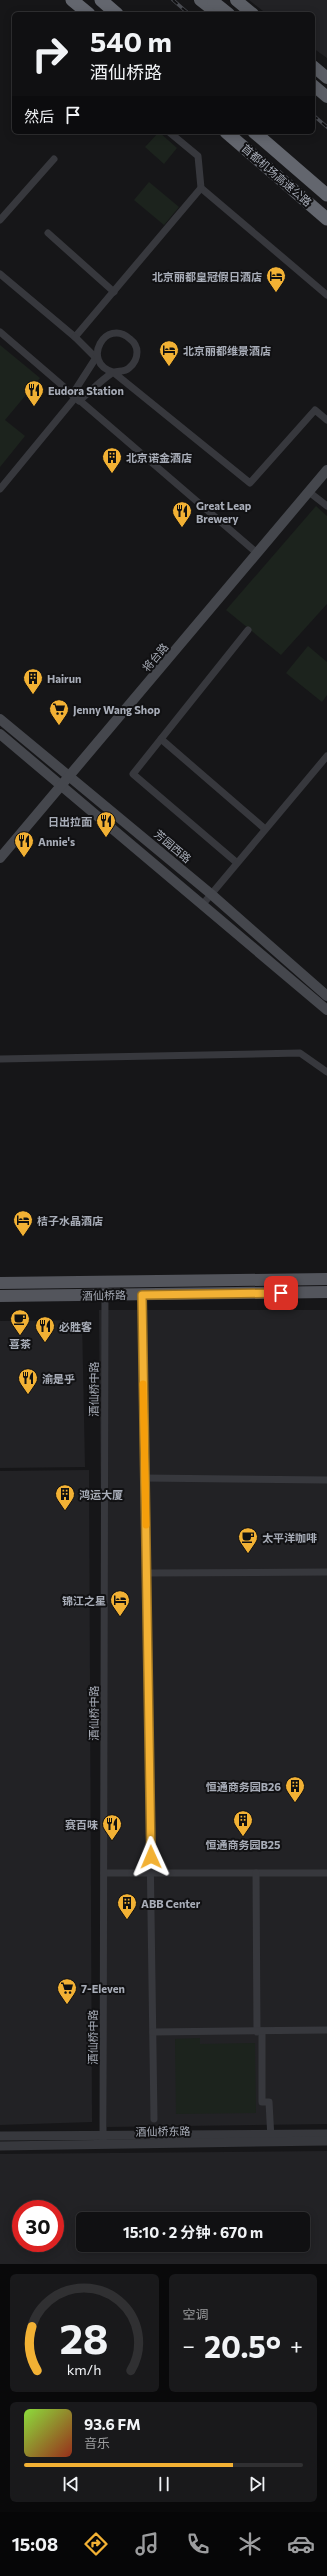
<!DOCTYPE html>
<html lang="zh">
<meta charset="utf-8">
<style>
body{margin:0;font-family:Commissioner,"Noto Sans SC",sans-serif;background:#19191b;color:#f1f3f6;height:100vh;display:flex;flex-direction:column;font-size:15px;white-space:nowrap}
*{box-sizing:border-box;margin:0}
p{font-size:13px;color:#9c9d9f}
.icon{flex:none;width:22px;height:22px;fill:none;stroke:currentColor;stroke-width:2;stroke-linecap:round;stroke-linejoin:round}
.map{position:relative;height:2264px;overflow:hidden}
.panel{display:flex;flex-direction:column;gap:10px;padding:10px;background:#09090a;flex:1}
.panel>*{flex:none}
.top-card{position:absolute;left:12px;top:12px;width:303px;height:122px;border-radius:6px;box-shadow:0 2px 10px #0003,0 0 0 1px #303032;background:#101012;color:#f1f3f6;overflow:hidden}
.speed{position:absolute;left:12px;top:2200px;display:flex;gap:8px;font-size:20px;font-weight:700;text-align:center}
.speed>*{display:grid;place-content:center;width:52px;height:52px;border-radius:50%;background:#101012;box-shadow:0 2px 10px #0003,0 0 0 1px #303032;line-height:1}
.speed .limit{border:6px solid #d22;background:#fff;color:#111}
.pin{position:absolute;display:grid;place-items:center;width:34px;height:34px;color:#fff;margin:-17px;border-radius:8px;box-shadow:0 2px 6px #0006}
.me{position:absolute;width:44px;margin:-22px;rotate:359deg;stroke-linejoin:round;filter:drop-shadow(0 0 3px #0008)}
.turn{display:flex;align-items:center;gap:14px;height:84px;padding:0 12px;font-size:18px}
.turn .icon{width:52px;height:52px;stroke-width:2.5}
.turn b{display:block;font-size:28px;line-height:34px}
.then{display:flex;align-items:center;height:38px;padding:0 12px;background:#0003;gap:8px;font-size:15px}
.big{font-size:30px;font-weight:700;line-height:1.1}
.panel .tile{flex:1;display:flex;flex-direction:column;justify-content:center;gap:6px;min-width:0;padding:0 14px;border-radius:6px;background:#19191b}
.panel .dial{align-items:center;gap:0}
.dial svg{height:104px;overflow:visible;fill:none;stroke:#303032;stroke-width:7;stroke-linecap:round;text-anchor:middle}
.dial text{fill:#f1f3f6;stroke:none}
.song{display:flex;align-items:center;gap:12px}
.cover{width:48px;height:48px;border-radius:6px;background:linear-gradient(135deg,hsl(90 70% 55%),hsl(10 70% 35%))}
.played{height:4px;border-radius:2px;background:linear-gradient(90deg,#f2b134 75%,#303032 75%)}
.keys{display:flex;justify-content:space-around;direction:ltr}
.heat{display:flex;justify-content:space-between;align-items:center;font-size:22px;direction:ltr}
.panel .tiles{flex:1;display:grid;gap:10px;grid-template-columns:1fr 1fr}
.tile:last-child{grid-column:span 2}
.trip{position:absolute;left:76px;top:2212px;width:234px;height:40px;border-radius:6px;background:#101012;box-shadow:0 2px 10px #0003,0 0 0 1px #303032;font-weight:700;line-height:40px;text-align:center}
.tab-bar{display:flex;height:64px;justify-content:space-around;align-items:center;background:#060607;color:#9c9d9f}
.tab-bar .icon{width:28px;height:28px}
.tab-bar .selected{color:#f2b134}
.tab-bar b{font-size:18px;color:#f1f3f6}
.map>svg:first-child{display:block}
.built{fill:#222225;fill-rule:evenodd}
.green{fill:#1c231d}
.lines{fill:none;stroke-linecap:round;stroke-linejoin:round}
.minor{stroke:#37383d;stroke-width:7}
.tertiary{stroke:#37383d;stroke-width:9}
.secondary{stroke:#45474d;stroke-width:10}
.primary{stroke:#53555c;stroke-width:12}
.trunk{stroke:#5b5e65;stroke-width:12}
.motorway{stroke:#63666e;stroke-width:13}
.rail-casing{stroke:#4a4c52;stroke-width:3.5}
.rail{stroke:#111113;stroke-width:2;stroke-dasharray:6;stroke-linecap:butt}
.route-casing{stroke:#9d7322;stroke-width:10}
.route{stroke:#f2b134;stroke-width:7}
.slow{stroke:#f59e0b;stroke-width:7}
.labels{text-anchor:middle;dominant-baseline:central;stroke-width:4;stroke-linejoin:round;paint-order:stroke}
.street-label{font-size:11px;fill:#a8adb8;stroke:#111113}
.poi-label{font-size:11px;font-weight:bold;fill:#a8adb8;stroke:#111113;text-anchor:start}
</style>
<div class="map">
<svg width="327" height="2264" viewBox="0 0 327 2264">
<rect width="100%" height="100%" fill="#161618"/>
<g class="built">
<path d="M249 0H327V58L313 48V14H267Z"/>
<path d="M99 1310H327V2124L107 2127Z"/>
<path d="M82 1320 85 1467 0 1468V1321Z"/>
<path d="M89 1470 92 2122 0 2125V1471Z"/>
<path d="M327 2151V2264H0V2154ZM21 2209H55V2243H21ZM83 2219H303V2245H83Z"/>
</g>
<g class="green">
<path d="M159 132 177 148 164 164 145 147Z"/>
<path d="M149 182 179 207 164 225 134 200Z"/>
<path d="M0 345 40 378 5 420 25 436 0 467Z"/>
<path d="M316 506 327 516V604L281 655 226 610Z"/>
<path d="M308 646 327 662V695L322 702 286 673Z"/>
<path d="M200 2038V2044L255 2043 256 2113 176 2114 175 2039Z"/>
</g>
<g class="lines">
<g class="minor">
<path d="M169 132 198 156 201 188 327 295"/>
<path d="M0 220 54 159"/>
<path d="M48 233 114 292"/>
<path d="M0 274 75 337 201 188"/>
<path d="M0 332 257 553"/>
<path d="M75 337 96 358"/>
<path d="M72 395 97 356"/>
<path d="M79 401C90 392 100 381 112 373 117 370 124 373 129 368 134 364 137 358 137 352 137 347 134 342 130 339 106 317 80 362 113 372L250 483 315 410 327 420"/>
<path d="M0 489 75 398"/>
<path d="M309 492 327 506"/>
<path d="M161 739 265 829"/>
<path d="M236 862 133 774 248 630"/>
<path d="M203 904 327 756"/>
<path d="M0 1059 300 1053 327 1072"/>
<path d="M142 1295 154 2119"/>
<path d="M144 1478 327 1480"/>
<path d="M148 1573 327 1572"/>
<path d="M104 1873H327"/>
<path d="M256 1873 257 2032"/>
<path d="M262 2031V2102H269L271 2139"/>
<path d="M153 2032 327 2030"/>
<path d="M103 2140 105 1282"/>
</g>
<g class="tertiary">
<path d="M0 2136 327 2134"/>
<path d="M0 2146 327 2141"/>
</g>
<g class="secondary">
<path d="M0 719 211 894 327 996"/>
<path d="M0 734 327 1010"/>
<path d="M0 858 327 470"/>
</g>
<g class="primary">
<path d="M0 1283 327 1279"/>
<path d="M0 1296 327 1292"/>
</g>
<g class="trunk">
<path d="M200 0 218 14"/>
<path d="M236 0 253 14"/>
<path d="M213 1 229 14"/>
<path d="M313 66 327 78"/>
<path d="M313 85 327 97"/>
</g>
<g class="motorway">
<path d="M72 0 89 14"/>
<path d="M101 0 117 14"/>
<path d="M226 132 327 219"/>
<path d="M254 132 327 195"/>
</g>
<g class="rail-casing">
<g id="rail">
<path d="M173 0 189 14"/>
<path d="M313 115 327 127"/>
</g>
</g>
<use href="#rail" class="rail"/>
</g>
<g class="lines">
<g class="route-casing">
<path id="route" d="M151 1857 142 1295 281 1293"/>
</g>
<use href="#route" class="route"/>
<path class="slow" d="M143 1384 146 1525"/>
</g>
<defs>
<g id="hotel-pin" transform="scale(1)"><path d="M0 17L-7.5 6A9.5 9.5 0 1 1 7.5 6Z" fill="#f2b134" stroke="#111113"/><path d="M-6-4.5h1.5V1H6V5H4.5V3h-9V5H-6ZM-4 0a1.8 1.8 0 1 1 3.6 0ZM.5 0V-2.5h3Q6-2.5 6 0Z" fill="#111"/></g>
<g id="restaurant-pin" transform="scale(1)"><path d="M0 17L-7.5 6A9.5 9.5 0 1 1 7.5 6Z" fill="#f2b134" stroke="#111113"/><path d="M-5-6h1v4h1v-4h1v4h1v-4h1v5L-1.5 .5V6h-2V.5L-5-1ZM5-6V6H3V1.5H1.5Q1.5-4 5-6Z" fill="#111"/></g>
<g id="building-pin" transform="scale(1)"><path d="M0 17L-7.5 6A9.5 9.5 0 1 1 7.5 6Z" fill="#f2b134" stroke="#111113"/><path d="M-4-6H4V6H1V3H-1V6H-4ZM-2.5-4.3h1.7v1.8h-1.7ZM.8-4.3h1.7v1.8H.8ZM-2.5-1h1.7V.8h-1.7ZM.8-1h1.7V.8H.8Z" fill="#111"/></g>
<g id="supermarket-pin" transform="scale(1)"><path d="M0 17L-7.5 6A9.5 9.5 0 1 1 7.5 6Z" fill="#f2b134" stroke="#111113"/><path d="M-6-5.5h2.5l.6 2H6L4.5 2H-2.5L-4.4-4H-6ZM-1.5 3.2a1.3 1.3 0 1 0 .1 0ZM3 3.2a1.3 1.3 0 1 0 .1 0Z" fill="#111"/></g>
<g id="cafe-pin" transform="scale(1)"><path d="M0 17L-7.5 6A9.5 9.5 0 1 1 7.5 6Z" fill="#f2b134" stroke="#111113"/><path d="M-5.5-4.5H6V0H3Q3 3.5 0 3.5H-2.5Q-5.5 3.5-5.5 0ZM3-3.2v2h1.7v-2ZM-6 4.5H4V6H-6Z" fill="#111"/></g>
</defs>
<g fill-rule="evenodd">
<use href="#hotel-pin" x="276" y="276"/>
<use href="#hotel-pin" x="169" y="350"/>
<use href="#restaurant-pin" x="34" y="390"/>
<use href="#building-pin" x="112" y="457"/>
<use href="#restaurant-pin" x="182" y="511"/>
<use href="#building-pin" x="33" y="678"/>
<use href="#supermarket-pin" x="59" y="709"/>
<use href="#restaurant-pin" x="106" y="821"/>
<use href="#restaurant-pin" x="24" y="841"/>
<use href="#hotel-pin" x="23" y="1220"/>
<use href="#cafe-pin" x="20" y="1319"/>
<use href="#restaurant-pin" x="45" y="1326"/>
<use href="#restaurant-pin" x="28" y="1378"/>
<use href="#building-pin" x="65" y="1494"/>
<use href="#cafe-pin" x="248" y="1537"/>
<use href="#hotel-pin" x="120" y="1600"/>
<use href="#building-pin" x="295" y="1786"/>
<use href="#building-pin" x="243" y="1820"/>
<use href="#restaurant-pin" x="112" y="1824"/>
<use href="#building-pin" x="127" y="1903"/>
<use href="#supermarket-pin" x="67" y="1988"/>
</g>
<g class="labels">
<g class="street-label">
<text transform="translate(277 175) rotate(41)">首都机场高速公路</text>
<text transform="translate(155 657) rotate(-50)">将台路</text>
<text transform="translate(173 846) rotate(40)">芳园西路</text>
<text transform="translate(104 1295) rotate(-1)">酒仙桥路</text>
<text transform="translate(93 1389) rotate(-90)">酒仙桥中路</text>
<text transform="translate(93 1713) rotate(-90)">酒仙桥中路</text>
<text transform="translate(92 2037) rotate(-90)">酒仙桥中路</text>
<text transform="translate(163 2131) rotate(-1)">酒仙桥东路</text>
</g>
<g class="poi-label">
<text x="262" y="276" text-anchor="end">北京丽都皇冠假日酒店</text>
<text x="183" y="350">北京丽都维景酒店</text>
<text x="48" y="390">Eudora Station</text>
<text x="126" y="457">北京诺金酒店</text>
<text x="196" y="505">Great Leap<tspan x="196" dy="13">Brewery</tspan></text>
<text x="47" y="678">Hairun</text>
<text x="73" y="709">Jenny Wang Shop</text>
<text x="92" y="821" text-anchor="end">日出拉面</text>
<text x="38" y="841">Annie's</text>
<text x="37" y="1220">桔子水晶酒店</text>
<text x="59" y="1326">必胜客</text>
<text x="20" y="1343" text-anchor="middle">喜茶</text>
<text x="42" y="1378">渝是乎</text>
<text x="79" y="1494">鸿运大厦</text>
<text x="262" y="1537">太平洋咖啡</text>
<text x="106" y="1600" text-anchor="end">锦江之星</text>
<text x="281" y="1786" text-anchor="end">恒通商务园B26</text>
<text x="98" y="1824" text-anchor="end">赛百味</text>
<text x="243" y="1844" text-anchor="middle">恒通商务园B25</text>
<text x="141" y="1903">ABB Center</text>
<text x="81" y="1988">7-Eleven</text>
</g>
</g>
</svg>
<div class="speed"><div class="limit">30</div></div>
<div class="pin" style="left:281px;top:1293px;background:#d93025"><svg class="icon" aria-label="arrive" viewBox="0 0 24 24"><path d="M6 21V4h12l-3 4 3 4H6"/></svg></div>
<svg class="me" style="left:151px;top:1857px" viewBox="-20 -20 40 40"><path d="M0-17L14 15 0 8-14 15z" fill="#f2b134" stroke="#fff" stroke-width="4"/></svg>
<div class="trip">15:10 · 2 分钟 · 670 m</div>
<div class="top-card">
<div class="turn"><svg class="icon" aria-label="right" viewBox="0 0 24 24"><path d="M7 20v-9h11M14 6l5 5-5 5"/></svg><div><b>540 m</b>酒仙桥路</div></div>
<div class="then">然后<svg class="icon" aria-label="arrive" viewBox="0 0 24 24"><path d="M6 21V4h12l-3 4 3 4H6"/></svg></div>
</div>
</div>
<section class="panel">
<div class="tiles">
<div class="tile dial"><svg viewBox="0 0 100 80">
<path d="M14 69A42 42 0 1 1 86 69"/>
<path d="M14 69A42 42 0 0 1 10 35" stroke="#f2b134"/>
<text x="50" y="56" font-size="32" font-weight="700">28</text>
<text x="50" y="72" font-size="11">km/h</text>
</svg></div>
<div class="tile"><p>空调</p>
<div class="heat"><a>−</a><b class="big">20.5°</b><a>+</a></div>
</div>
<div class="tile">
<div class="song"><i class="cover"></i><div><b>93.6 FM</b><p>音乐</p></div></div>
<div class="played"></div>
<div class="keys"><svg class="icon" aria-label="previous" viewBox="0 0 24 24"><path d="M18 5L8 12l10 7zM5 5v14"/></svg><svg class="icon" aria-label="pause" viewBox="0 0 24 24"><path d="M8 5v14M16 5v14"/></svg><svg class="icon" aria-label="next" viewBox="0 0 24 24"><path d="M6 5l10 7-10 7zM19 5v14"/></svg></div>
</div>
</div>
</section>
<nav class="tab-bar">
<b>15:08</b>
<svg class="icon selected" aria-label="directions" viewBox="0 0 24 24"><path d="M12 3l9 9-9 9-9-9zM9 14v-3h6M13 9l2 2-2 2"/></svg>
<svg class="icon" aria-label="music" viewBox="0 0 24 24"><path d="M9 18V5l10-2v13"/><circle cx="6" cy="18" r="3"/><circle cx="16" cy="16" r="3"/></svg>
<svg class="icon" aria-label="phone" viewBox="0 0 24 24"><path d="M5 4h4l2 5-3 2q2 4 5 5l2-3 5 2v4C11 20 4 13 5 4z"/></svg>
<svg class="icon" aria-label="climate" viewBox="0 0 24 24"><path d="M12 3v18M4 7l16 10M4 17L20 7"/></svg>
<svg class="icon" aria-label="car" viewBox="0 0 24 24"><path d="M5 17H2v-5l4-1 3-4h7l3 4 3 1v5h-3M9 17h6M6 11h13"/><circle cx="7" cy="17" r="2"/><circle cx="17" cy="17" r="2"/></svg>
</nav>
